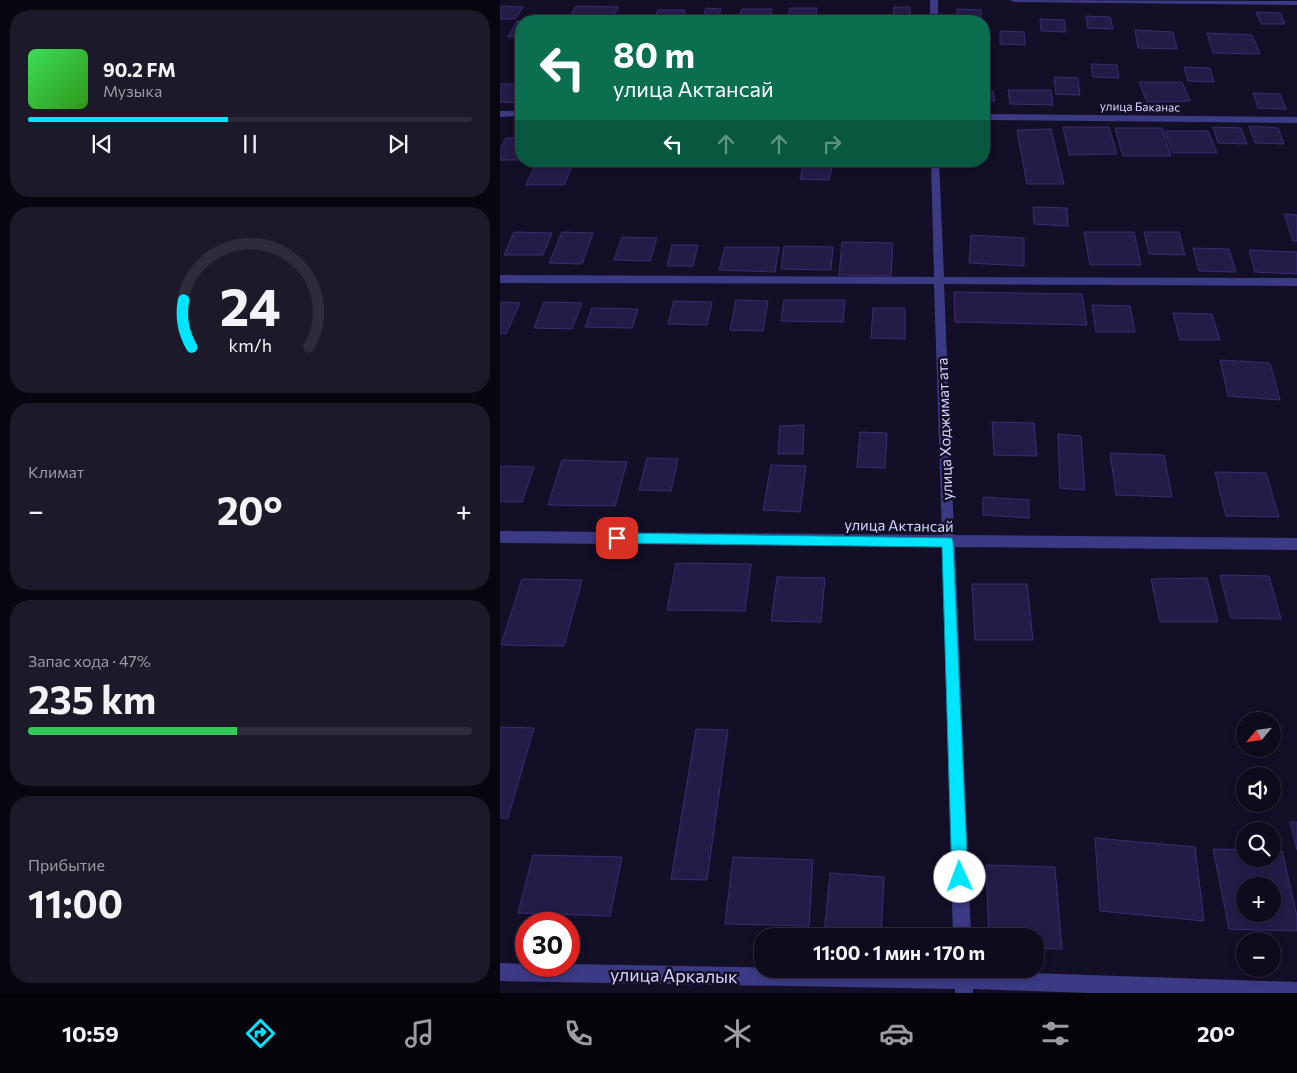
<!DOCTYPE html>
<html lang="ru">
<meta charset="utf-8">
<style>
body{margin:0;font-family:Commissioner,sans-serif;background:#1c1929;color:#f1f3f6;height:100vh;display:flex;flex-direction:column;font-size:19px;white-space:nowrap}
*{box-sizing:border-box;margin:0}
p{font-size:16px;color:#9b9ba3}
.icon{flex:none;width:28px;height:28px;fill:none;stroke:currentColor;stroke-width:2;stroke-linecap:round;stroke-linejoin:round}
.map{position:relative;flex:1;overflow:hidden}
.side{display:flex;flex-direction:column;gap:10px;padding:10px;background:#08060f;width:500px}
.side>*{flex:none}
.guide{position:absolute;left:15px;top:15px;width:475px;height:152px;border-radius:20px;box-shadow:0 2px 8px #0003,0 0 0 1px #2e2b3b;background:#0b6e4f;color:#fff;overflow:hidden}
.needle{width:32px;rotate:241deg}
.fabs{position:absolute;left:736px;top:712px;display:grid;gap:10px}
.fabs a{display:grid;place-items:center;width:45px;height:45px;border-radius:50%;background:#0e0b1c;box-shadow:0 2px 8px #0003,0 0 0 1px #2e2b3b;font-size:25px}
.speed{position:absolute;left:15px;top:912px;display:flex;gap:10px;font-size:25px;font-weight:700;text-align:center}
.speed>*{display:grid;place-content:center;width:65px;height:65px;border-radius:50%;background:#0e0b1c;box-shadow:0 2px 8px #0003,0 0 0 1px #2e2b3b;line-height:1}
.speed .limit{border:8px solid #d22;background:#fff;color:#111}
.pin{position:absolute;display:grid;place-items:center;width:42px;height:42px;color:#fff;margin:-21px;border-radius:10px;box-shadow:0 2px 8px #0006}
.me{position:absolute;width:55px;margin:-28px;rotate:358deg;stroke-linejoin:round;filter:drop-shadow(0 0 4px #0008)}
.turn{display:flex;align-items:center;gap:18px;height:105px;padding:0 15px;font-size:22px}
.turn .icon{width:65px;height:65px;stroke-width:2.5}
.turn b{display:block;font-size:35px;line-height:42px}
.lanes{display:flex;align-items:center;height:48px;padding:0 15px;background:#0003;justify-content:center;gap:25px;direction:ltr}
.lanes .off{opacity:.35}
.big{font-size:38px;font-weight:700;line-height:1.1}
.side .widget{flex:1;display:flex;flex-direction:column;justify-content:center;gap:8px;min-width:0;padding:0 18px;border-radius:20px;background:#1c1929}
.side .dial{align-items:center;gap:0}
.dial svg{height:130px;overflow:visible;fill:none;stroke:#2e2b3b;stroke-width:7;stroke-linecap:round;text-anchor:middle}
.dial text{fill:#f1f3f6;stroke:none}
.song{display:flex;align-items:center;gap:15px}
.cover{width:60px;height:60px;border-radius:8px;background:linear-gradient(135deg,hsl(130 70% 55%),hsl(110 70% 35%))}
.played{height:5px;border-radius:2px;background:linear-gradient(90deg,#00e5ff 45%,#2e2b3b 45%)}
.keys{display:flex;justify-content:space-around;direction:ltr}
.heat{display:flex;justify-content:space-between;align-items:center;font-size:28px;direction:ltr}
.charge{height:8px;border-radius:4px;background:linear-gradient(90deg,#34c759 47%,#2e2b3b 0)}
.trip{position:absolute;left:254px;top:928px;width:290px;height:50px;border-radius:20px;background:#0e0b1c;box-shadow:0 2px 8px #0003,0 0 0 1px #2e2b3b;font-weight:700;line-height:50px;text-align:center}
.tab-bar{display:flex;height:80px;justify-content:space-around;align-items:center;background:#06040b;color:#9b9ba3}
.tab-bar .icon{width:35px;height:35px}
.tab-bar .selected{color:#00e5ff}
.tab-bar b{font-size:22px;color:#f1f3f6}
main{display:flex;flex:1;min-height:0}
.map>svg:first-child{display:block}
.building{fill:#241b47;stroke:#3b2d73;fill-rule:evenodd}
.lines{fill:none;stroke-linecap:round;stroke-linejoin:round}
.minor{fill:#3d3a85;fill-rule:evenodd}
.route{fill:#00e5ff;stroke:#0095a6}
.labels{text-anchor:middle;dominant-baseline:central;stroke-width:5;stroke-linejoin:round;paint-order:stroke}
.far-street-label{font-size:12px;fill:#d9d4ff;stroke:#130f26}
.street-label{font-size:15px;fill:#d9d4ff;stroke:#130f26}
.near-street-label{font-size:18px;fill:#d9d4ff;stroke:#130f26}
</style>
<main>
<section class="side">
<div class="widget">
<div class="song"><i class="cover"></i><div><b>90.2 FM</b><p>Музыка</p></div></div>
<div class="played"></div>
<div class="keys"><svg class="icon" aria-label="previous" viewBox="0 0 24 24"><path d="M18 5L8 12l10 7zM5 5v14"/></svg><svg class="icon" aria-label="pause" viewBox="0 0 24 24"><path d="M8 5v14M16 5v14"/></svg><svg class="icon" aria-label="next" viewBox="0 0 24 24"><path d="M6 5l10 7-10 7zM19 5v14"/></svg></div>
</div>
<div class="widget dial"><svg viewBox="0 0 100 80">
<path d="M14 69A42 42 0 1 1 86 69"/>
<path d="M14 69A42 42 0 0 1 9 40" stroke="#00e5ff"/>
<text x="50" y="56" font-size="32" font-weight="700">24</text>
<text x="50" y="72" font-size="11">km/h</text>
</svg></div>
<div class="widget"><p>Климат</p>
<div class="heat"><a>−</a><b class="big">20°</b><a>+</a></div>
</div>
<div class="widget"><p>Запас хода · 47%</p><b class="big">235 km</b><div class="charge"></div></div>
<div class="widget"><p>Прибытие</p><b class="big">11:00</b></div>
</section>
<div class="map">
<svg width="797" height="993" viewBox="0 0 797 993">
<rect width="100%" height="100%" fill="#130f26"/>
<g class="building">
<path d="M0 6 23 7 15 19H0Z"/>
<path d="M76 6 118 7 111 21H68Z"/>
<path d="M394 7H410V21H393Z"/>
<path d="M206 8 221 9 217 21H202Z"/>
<path d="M290 8H317L315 21H287Z"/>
<path d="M242 9H272L269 21H238Z"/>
<path d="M457 9 481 10V21H457Z"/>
<path d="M158 10H185L181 21H154Z"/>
<path d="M756 12 780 13 785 24H761Z"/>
<path d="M586 16 610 17 613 29 588 28Z"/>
<path d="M540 19 564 20 566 32 541 31Z"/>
<path d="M17 21H48H21V37H8Z"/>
<path d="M635 30 673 32 677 49 638 48Z"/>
<path d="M500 31 524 32 525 45 500 44Z"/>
<path d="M707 33 752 35 760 54 713 53Z"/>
<path d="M591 64 617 65 619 78 593 77Z"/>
<path d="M684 67 710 68 714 82 688 81Z"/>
<path d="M554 77 578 78 580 95 556 94Z"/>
<path d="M639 82H682L690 101 647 102Z"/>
<path d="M0 84H21V103L0 102Z"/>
<path d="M508 90H551L553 105 510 104Z"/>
<path d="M484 91H493L495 101H484Z"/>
<path d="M753 93 780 94 786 109 758 108Z"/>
<path d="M749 126 778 128 784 144 755 143Z"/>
<path d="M563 127H609L617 154 569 155Z"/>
<path d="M713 127 741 128 747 144 718 143Z"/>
<path d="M615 128H662L671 156H623Z"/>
<path d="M551 129 564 184H527L517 130Z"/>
<path d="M665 131H708L717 153H673Z"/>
<path d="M6 138H21V160H0V150Z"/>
<path d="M304 161 333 162 329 180 300 179Z"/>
<path d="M37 162H74L64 185H26Z"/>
<path d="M533 207 567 208 568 226 534 224Z"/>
<path d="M784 214 797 215V241H793Z"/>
<path d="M14 232 52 233 43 255H4Z"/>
<path d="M62 232 93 233 82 264 49 263Z"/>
<path d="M584 232H634L641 265H590Z"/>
<path d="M644 232H679L685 255 649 254Z"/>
<path d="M471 235 524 238V266L469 263Z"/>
<path d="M122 237 157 238 150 261 114 260Z"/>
<path d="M342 242 393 243 391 276 339 275Z"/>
<path d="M172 245H198L193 266H167Z"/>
<path d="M284 246 333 247 331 270 281 269Z"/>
<path d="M225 247H279L275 272 219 270Z"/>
<path d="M693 248 729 249 736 272 699 271Z"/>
<path d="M749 250 797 252V274L755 272Z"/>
<path d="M454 292 582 294 587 325 455 322Z"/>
<path d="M236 300 268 301 263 331 230 330Z"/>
<path d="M284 300H345L343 322 281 321Z"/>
<path d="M174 301 212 302 207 325 168 324Z"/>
<path d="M0 302 20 303 6 334H0Z"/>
<path d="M44 302 82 303 72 329 34 328Z"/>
<path d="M592 305 630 306 635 332H596Z"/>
<path d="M92 308 138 309 132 328 85 327Z"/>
<path d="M373 308H405V339L371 338Z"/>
<path d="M673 313 712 314 720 340H680Z"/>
<path d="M720 360 770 363 780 400 728 396Z"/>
<path d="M492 422 534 423 537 456 494 455Z"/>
<path d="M304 425 303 454H278L280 426Z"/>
<path d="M360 432 387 433 385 468 357 467Z"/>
<path d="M558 434 581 436 585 490 560 488Z"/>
<path d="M610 453 664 455 672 497 616 495Z"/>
<path d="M147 458 178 459 171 491 139 490Z"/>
<path d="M62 460 127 462 115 506 48 505Z"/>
<path d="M271 465 306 466 300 512 263 510Z"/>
<path d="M0 466 34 467 22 502H0Z"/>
<path d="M715 472 766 473 779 517 726 516Z"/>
<path d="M483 497 529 500V518L483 515Z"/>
<path d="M176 563 251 564 245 611 167 610Z"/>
<path d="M720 575 769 576 781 619 731 618Z"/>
<path d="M277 577 325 578 321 622 271 621Z"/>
<path d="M707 578 718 622H660L651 579Z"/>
<path d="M22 579 82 580 64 646 1 645Z"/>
<path d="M472 584H527L533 640H475Z"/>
<path d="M0 727 34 728 8 818H0Z"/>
<path d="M196 729 228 730 207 880 171 879Z"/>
<path d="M790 822H797V850Z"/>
<path d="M595 838 695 847 704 921 600 911Z"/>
<path d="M713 849 745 850V859H772V851H782L797 916V931L729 929ZM745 886H772V914H745Z"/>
<path d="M33 855 122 857 110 916 18 913Z"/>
<path d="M233 857 313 860 309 926 225 924Z"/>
<path d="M486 865 555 867 562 949 535 948V936H489Z"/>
<path d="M330 873 384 877 381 936 324 935Z"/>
</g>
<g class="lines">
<g class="minor">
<rect x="430" y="0" width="8" height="21"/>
<path d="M510 0 797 1V5L514 2Z"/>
<path d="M0 111H21V116L0 117Z"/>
<path d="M484 114 797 117V123L484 120Z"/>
<path d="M431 161H439L444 277 797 278V286L444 284 454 535 797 538V550L455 547 471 936H453L442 547 0 543V531L442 535 434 284 0 283V275L434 277Z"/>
<path d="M0 963 26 964V966H69V964L454 971V969H472V971L797 982V993H589L473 989V993H455V989L0 981Z"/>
</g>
</g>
<path class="route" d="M117 533 452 538 453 542 468 877 465 882 460 885 455 882 452 877 442 547 117 543 113 542 111 538 113 534Z"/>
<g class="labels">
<g class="far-street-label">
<text transform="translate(640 106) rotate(1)">улица Баканас</text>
</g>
<g class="street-label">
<text transform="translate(444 429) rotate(-92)">улица Ходжимат ата</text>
<text transform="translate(399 525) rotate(1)">улица Актансай</text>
</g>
<g class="near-street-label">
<text transform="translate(174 975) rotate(1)">улица Аркалык</text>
</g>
</g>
</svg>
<div class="fabs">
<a><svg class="needle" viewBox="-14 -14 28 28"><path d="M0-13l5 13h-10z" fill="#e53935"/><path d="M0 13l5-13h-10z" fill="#9b9ba3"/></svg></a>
<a><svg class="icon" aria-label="sound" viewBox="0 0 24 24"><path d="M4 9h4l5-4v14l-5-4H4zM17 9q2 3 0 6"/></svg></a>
<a><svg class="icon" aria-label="search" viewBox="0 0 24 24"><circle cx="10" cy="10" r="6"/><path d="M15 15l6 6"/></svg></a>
<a>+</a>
<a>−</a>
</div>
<div class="speed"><div class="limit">30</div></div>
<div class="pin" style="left:117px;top:538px;background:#d93025"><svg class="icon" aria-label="arrive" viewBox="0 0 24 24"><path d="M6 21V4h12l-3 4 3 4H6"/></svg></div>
<svg class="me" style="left:460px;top:877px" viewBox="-20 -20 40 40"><circle r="19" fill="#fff"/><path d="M0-13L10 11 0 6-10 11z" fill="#00e5ff"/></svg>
<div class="trip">11:00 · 1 мин · 170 m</div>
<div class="guide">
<div class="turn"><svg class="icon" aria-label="left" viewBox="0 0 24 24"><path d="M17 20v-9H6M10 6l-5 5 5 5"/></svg><div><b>80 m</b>улица Актансай</div></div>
<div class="lanes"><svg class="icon" aria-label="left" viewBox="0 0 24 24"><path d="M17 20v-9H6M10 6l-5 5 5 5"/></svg><svg class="icon off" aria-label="ahead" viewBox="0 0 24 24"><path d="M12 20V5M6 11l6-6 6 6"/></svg><svg class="icon off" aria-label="ahead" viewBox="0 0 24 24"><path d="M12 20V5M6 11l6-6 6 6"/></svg><svg class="icon off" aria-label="right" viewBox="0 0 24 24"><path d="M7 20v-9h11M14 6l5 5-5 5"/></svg></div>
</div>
</div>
</main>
<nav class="tab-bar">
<b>10:59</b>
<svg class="icon selected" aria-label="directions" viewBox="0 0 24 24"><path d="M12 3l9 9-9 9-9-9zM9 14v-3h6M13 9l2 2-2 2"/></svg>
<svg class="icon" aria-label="music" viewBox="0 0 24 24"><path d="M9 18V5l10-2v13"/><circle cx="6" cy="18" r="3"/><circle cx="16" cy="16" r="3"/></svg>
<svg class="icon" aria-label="phone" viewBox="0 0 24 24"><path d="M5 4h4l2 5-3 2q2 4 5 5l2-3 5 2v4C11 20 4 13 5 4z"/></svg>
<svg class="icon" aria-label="climate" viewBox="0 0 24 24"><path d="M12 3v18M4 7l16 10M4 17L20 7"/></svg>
<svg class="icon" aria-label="car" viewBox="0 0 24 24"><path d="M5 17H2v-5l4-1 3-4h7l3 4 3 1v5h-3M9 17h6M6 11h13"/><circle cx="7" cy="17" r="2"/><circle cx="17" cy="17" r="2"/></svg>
<svg class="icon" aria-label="filters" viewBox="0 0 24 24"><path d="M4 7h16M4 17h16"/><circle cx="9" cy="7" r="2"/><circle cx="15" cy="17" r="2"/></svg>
<b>20°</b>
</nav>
